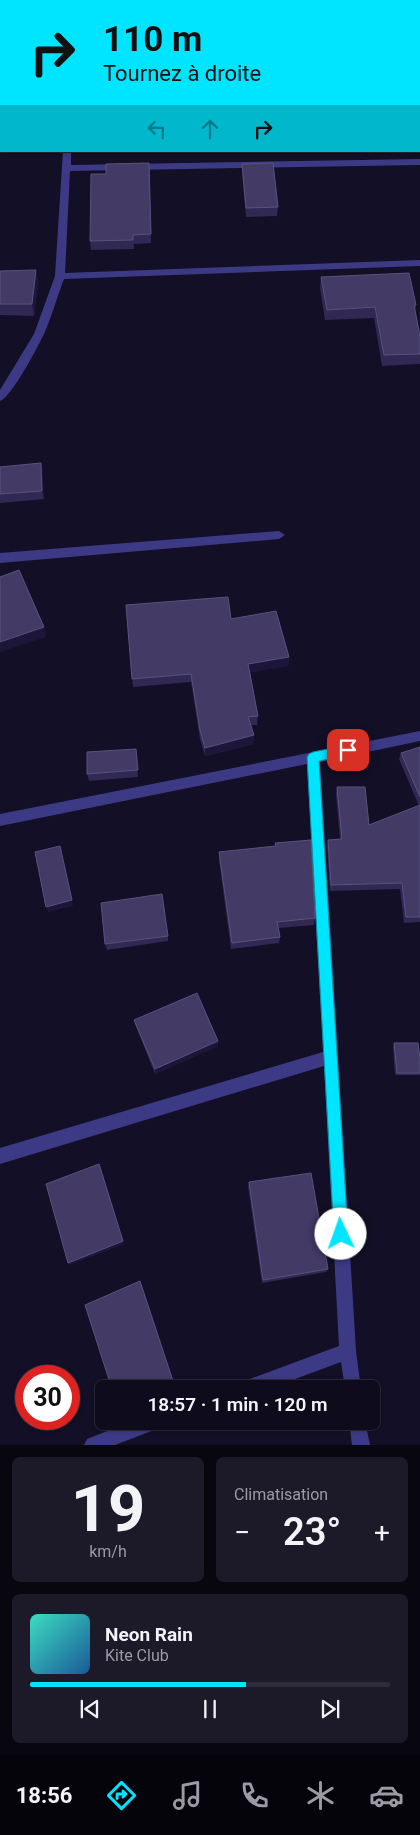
<!DOCTYPE html>
<html lang="fr">
<meta charset="utf-8">
<style>
body{margin:0;font-family:Roboto,sans-serif;background:#1c1929;color:#f1f3f6;height:100vh;display:flex;flex-direction:column;font-size:19px;white-space:nowrap}
*{box-sizing:border-box;margin:0}
p{font-size:16px;color:#9b9ba3}
.icon{flex:none;width:28px;height:28px;fill:none;stroke:currentColor;stroke-width:2;stroke-linecap:round;stroke-linejoin:round}
.map{position:relative;height:1445px;overflow:hidden}
.details{display:flex;flex-direction:column;gap:12px;padding:12px;background:#08060f;flex:1}
.details>*{flex:none}
.banner{position:absolute;left:0px;top:0px;width:420px;height:152px;box-shadow:0 1px 4px #0004,0 0 0 1px #2e2b3b;background:#00e5ff;color:#111;overflow:hidden}
.speed{position:absolute;left:15px;top:1365px;display:flex;gap:10px;font-size:25px;font-weight:700;text-align:center}
.speed>*{display:grid;place-content:center;width:65px;height:65px;border-radius:50%;background:#0e0b1c;box-shadow:0 1px 4px #0004,0 0 0 1px #2e2b3b;line-height:1}
.speed .limit{border:8px solid #d22;background:#fff;color:#111}
.pin{position:absolute;display:grid;place-items:center;width:42px;height:42px;color:#fff;margin:-21px;border-radius:10px;box-shadow:0 2px 8px #0006}
.me{position:absolute;width:55px;margin:-28px;rotate:357deg;stroke-linejoin:round;filter:drop-shadow(0 0 4px #0008)}
.turn{display:flex;align-items:center;gap:18px;height:105px;padding:0 20px;font-size:22px}
.turn .icon{width:65px;height:65px;stroke-width:2.5}
.turn b{display:block;font-size:35px;line-height:42px}
.lanes{display:flex;align-items:center;height:48px;padding:0 20px;background:#0003;justify-content:center;gap:25px;direction:ltr}
.lanes .off{opacity:.35}
.big{font-size:38px;font-weight:600;line-height:1.1}
.details .tile{flex:1;display:flex;flex-direction:column;justify-content:center;gap:8px;min-width:0;padding:0 18px;border-radius:8px;background:#1c1929}
.details .dial{align-items:center;gap:0}
.dial b{font-size:65px;line-height:1}
.song{display:flex;align-items:center;gap:15px}
.cover{width:60px;height:60px;border-radius:8px;background:linear-gradient(135deg,hsl(170 70% 55%),hsl(210 70% 35%))}
.played{height:5px;border-radius:2px;background:linear-gradient(90deg,#00e5ff 60%,#2e2b3b 60%)}
.keys{display:flex;justify-content:space-around;direction:ltr}
.heat{display:flex;justify-content:space-between;align-items:center;font-size:28px;direction:ltr}
.details .tiles{flex:1;display:grid;gap:12px;grid-template-columns:1fr 1fr}
.tile:last-child{grid-column:span 2}
.trip{position:absolute;left:95px;top:1380px;width:285px;height:50px;border-radius:8px;background:#0e0b1c;box-shadow:0 1px 4px #0004,0 0 0 1px #2e2b3b;font-weight:600;line-height:50px;text-align:center}
.dock{display:flex;height:80px;justify-content:space-around;align-items:center;background:#06040b;color:#9b9ba3}
.dock .icon{width:35px;height:35px}
.dock .selected{color:#00e5ff}
.dock b{font-size:22px;color:#f1f3f6}
.map>svg:first-child{display:block}
.lines{fill:none;stroke-linecap:round;stroke-linejoin:round}
.street{fill:#3d3a85;fill-rule:evenodd}
.wall{fill:#312854}
.shaded-wall{fill:#1d163a}
.building{fill:#433a66;stroke:#5a527e}
.route{fill:#00e5ff;stroke:#0095a6}
</style>
<div class="map">
<svg width="420" height="1445" viewBox="0 0 420 1445">
<rect width="100%" height="100%" fill="#130f26"/>
<g class="lines">
<g class="street">
<rect x="73" y="0" width="8" height="1"/>
<rect x="225" y="0" width="8" height="1"/>
<path d="M419 58H420V64L419 63Z"/>
<path d="M0 64 1 65V71L0 70Z"/>
<path d="M63 151H71V165L420 159V165L70 171 65 273 420 260V266L64 279C57 297 52 316 44 334 38 346 12 397 0 401V390L34 334 55 276Z"/>
<path d="M279 531 285 535 279 539 0 563V553Z"/>
<path d="M420 731V741L320 762 356 1351 361 1389H345L341 1362 268 1389H237L239 1383 339 1346 324 1066 0 1164V1148L323 1052 307 764 0 826V814Z"/>
<path d="M133 1421H164L162 1427 115 1445H84L87 1439Z"/>
<path d="M349 1421H365L370 1445H352Z"/>
</g>
</g>
<g class="wall">
<path d="M149 163 151 243 134 244V249L91 250 90 241 106 174Z"/>
<path d="M242 164 278 207 277 216 246 217 242 173Z"/>
<path d="M0 271 38 282 34 316 0 315Z"/>
<path d="M321 277 416 305 415 312 420 336V364L382 366 374 318 325 320 320 288Z"/>
<path d="M0 467 42 472 44 499 0 503Z"/>
<path d="M126 605 231 619 289 657 288 666 250 672 258 716 257 725H251L254 735 253 744 205 756 200 739 191 682 133 687Z"/>
<path d="M420 747V922L404 923 400 889 330 891 327 846 328 840 340 839 336 794 337 787 369 825 419 806 399 759 401 753Z"/>
<path d="M136 749 138 777 89 781 87 774Z"/>
<path d="M275 843 315 918 314 925 279 928 280 937 279 943 231 949 219 860V852L275 846Z"/>
<path d="M168 936V941L107 950 105 944Z"/>
<path d="M134 1020 218 1046 155 1074 135 1024Z"/>
<path d="M394 1043 420 1059V1075H395L393 1046Z"/>
<path d="M249 1182 328 1269 326 1272 262 1283 248 1186Z"/>
</g>
<g class="shaded-wall">
<path d="M1 89V104L0 109V94Z"/>
<path d="M36 270 38 282 34 316 32 304Z"/>
<path d="M41 463 42 472 44 499 42 491Z"/>
<path d="M44 627 46 637 0 652V642Z"/>
<path d="M289 657 288 666 248 673V664Z"/>
<path d="M254 735 253 744 205 756V748Z"/>
<path d="M60 846 73 906 48 912 46 907Z"/>
<path d="M218 1041V1046L155 1074V1069Z"/>
<path d="M101 1167 124 1244 70 1265 68 1263Z"/>
</g>
<g class="building">
<path d="M355 0H379L381 1H332Z"/>
<path d="M0 84H1L0 94Z"/>
<path d="M149 163 151 234 133 235V240L90 241 91 174H106V164Z"/>
<path d="M273 163 278 207 246 208 242 164Z"/>
<path d="M36 270 32 304H0V271Z"/>
<path d="M409 273 416 305H414L420 336V354L384 355 375 307 327 310 321 277Z"/>
<path d="M41 463 42 491 0 494V467Z"/>
<path d="M19 570 44 627 0 642V577Z"/>
<path d="M228 597 231 619 276 611 289 657 248 664 258 716 248 717 254 735 205 748 200 730 191 674 132 679 126 605Z"/>
<path d="M420 747V797L401 753Z"/>
<path d="M136 749 138 770 87 774V752Z"/>
<path d="M337 787H365L369 825 420 805V917H406L402 883 331 885 328 840 342 839Z"/>
<path d="M311 840 315 918 277 922 280 937 232 943 219 852 276 846 275 843Z"/>
<path d="M60 846 72 900 46 907 35 852Z"/>
<path d="M162 894 168 936 105 944 101 903Z"/>
<path d="M197 993 218 1041 155 1069 134 1020Z"/>
<path d="M394 1043H418L420 1059V1073H397Z"/>
<path d="M99 1164 123 1241 68 1263 46 1184Z"/>
<path d="M311 1173 328 1269 263 1280 249 1182Z"/>
<path d="M140 1281 175 1387 172 1389H112L85 1305Z"/>
</g>
<path class="route" d="M348 745 352 747 354 750 352 754 319 761 348 1234 346 1239 341 1241 336 1239 334 1234 307 757 309 754 313 752Z"/>
</svg>
<div class="speed"><div class="limit">30</div></div>
<div class="pin" style="left:348px;top:750px;background:#d93025"><svg class="icon" aria-label="arrive" viewBox="0 0 24 24"><path d="M6 21V4h12l-3 4 3 4H6"/></svg></div>
<svg class="me" style="left:341px;top:1234px" viewBox="-20 -20 40 40"><circle r="19" fill="#fff"/><path d="M0-13L10 11 0 6-10 11z" fill="#00e5ff"/></svg>
<div class="trip">18:57 · 1 min · 120 m</div>
<div class="banner">
<div class="turn"><svg class="icon" aria-label="right" viewBox="0 0 24 24"><path d="M7 20v-9h11M14 6l5 5-5 5"/></svg><div><b>110 m</b>Tournez à droite</div></div>
<div class="lanes"><svg class="icon off" aria-label="left" viewBox="0 0 24 24"><path d="M17 20v-9H6M10 6l-5 5 5 5"/></svg><svg class="icon off" aria-label="ahead" viewBox="0 0 24 24"><path d="M12 20V5M6 11l6-6 6 6"/></svg><svg class="icon" aria-label="right" viewBox="0 0 24 24"><path d="M7 20v-9h11M14 6l5 5-5 5"/></svg></div>
</div>
</div>
<section class="details">
<div class="tiles">
<div class="tile dial"><b>19</b><p>km/h</p></div>
<div class="tile"><p>Climatisation</p>
<div class="heat"><a>−</a><b class="big">23°</b><a>+</a></div>
</div>
<div class="tile">
<div class="song"><i class="cover"></i><div><b>Neon Rain</b><p>Kite Club</p></div></div>
<div class="played"></div>
<div class="keys"><svg class="icon" aria-label="previous" viewBox="0 0 24 24"><path d="M18 5L8 12l10 7zM5 5v14"/></svg><svg class="icon" aria-label="pause" viewBox="0 0 24 24"><path d="M8 5v14M16 5v14"/></svg><svg class="icon" aria-label="next" viewBox="0 0 24 24"><path d="M6 5l10 7-10 7zM19 5v14"/></svg></div>
</div>
</div>
</section>
<nav class="dock">
<b>18:56</b>
<svg class="icon selected" aria-label="directions" viewBox="0 0 24 24"><path d="M12 3l9 9-9 9-9-9zM9 14v-3h6M13 9l2 2-2 2"/></svg>
<svg class="icon" aria-label="music" viewBox="0 0 24 24"><path d="M9 18V5l10-2v13"/><circle cx="6" cy="18" r="3"/><circle cx="16" cy="16" r="3"/></svg>
<svg class="icon" aria-label="phone" viewBox="0 0 24 24"><path d="M5 4h4l2 5-3 2q2 4 5 5l2-3 5 2v4C11 20 4 13 5 4z"/></svg>
<svg class="icon" aria-label="climate" viewBox="0 0 24 24"><path d="M12 3v18M4 7l16 10M4 17L20 7"/></svg>
<svg class="icon" aria-label="car" viewBox="0 0 24 24"><path d="M5 17H2v-5l4-1 3-4h7l3 4 3 1v5h-3M9 17h6M6 11h13"/><circle cx="7" cy="17" r="2"/><circle cx="17" cy="17" r="2"/></svg>
</nav>
